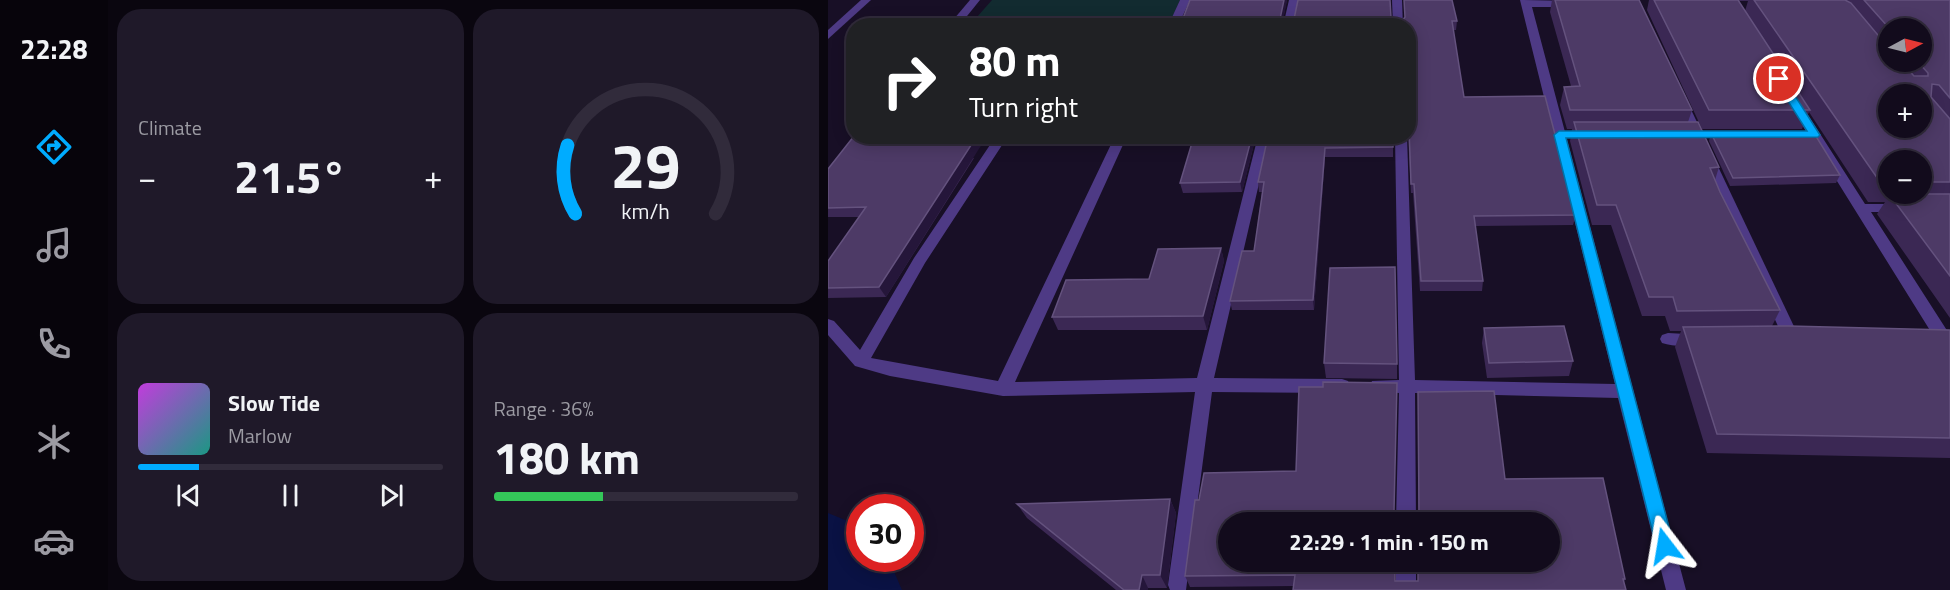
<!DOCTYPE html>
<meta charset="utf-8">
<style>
body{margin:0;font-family:"Titillium Web",sans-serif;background:#1f1929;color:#f1f3f6;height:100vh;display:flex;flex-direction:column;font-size:22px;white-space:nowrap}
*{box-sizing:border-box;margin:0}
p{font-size:20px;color:#9c9ba3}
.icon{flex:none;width:33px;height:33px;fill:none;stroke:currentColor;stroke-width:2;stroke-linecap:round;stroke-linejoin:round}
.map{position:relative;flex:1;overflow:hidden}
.drawer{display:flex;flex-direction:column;gap:9px;padding:9px;background:#0a060f;width:720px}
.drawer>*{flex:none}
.banner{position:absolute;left:18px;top:18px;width:570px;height:126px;border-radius:24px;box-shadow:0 3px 15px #0003,0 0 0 2px #312b3b;background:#202124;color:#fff;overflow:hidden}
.needle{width:39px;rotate:83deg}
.controls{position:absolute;left:1050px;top:18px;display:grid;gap:12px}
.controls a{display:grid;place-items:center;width:54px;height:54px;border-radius:50%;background:#120b1c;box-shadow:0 3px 15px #0003,0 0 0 2px #312b3b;font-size:30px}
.speed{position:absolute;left:18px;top:494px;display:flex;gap:12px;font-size:30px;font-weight:700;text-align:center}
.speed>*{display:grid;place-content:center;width:78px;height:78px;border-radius:50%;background:#120b1c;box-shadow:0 3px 15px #0003,0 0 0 2px #312b3b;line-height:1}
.speed .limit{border:9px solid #d22;background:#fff;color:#111}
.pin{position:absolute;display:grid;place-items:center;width:51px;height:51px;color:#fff;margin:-26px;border:3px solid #fff;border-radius:50%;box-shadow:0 2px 6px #0007}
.me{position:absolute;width:66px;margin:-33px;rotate:346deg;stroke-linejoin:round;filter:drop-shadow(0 0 4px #0008)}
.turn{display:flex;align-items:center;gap:21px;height:126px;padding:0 24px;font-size:27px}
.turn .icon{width:78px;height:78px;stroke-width:2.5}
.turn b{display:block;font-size:42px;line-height:51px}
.big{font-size:45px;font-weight:700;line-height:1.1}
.drawer .card{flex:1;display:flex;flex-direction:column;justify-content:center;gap:9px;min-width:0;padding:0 21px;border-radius:24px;background:#1f1929}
.drawer .dial{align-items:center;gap:0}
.dial svg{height:156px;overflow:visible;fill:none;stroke:#312b3b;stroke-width:7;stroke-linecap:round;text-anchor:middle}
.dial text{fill:#f1f3f6;stroke:none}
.song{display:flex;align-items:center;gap:18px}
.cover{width:72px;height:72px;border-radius:9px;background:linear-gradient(135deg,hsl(290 70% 55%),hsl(170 70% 35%))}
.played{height:6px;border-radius:3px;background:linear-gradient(90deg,#00acff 20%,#312b3b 20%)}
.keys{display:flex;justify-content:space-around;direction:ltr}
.heat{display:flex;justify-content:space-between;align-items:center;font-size:33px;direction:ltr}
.charge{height:9px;border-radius:4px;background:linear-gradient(90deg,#34c759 36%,#312b3b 0)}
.drawer .tiles{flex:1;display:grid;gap:9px;grid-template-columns:repeat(2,1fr)}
.trip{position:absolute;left:390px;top:512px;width:342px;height:60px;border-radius:30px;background:#120b1c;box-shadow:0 3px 15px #0003,0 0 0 2px #312b3b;font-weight:700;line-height:60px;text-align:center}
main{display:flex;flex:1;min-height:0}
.menu{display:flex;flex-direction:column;width:108px;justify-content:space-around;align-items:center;background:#07040b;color:#9c9ba3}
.menu .icon{width:42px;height:42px}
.menu .current{color:#00acff}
.menu b{font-size:27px;color:#f1f3f6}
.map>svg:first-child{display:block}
.green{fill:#122b30}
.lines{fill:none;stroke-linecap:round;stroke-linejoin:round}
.canal{fill:#0a1244;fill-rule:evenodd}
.minor{fill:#4e3a85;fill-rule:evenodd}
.wall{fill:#3b2854;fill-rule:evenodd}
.shaded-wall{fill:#25163a}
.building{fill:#4d3a66;stroke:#64527e;stroke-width:1.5;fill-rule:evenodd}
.route{fill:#00acff;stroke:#0070a6;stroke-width:1.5}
</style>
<main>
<nav class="menu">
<b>22:28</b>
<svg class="icon current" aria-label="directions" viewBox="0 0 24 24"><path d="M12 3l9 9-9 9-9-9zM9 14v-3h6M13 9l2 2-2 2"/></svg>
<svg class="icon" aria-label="music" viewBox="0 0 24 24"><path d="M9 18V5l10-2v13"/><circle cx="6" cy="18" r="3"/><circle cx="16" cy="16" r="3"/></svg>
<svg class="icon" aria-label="phone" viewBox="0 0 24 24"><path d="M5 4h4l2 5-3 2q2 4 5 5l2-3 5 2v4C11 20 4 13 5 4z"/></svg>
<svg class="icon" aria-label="climate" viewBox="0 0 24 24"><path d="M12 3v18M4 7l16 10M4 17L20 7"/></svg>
<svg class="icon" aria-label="car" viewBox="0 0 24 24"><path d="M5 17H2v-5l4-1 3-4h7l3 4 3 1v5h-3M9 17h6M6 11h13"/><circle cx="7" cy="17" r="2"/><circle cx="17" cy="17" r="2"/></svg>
</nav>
<section class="drawer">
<div class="tiles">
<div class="card"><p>Climate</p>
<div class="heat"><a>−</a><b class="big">21.5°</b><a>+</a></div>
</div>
<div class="card dial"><svg viewBox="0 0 100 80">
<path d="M14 69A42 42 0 1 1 86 69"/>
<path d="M14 69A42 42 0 0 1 10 34" stroke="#00acff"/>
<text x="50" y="56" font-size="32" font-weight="700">29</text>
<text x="50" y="72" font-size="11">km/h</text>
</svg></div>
<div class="card">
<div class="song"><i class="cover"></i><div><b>Slow Tide</b><p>Marlow</p></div></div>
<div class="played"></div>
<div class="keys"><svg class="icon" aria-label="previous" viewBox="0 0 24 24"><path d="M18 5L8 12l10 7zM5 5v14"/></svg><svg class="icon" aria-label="pause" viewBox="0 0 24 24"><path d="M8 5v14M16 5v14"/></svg><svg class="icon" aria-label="next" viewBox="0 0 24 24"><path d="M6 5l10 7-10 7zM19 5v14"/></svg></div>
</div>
<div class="card"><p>Range · 36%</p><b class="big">180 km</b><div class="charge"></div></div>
</div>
</section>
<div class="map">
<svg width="1122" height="590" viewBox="0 0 1122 590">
<rect width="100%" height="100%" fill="#180f26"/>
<path class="green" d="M164 0H352L341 25 141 26Z"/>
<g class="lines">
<path class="canal" d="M0 513 22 522 32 532V558H56L64 567 74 590H0Z"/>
<g class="minor">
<path d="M33 0H43L0 39V30Z"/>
<path d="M142 0H152L131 26H120Z"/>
<path d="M352 0H362L350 26H340Z"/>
<path d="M461 0H471L465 26H455Z"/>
<path d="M564 0H574L575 26H565Z"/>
<path d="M692 0 744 1 749 4 744 7H704L858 590H838L790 398 587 393 588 522H568L571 393 544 391 542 386 544 381 571 380 567 136H579L587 380 787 384Z"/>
<path d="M852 96 858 99 971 337 969 341H957L955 337 846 99Z"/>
<path d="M967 101 973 104 1037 204H1074L1081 208 1074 212H1043L1120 332 1122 336 1120 340H1108L961 104Z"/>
<path d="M168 136H180L97 263 43 358 170 381 287 136H299L187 382 369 378 430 136H442L386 378 514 379 520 381 522 386 520 391 514 393 384 392 358 590H342L340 585 367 392 175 396 62 376 27 366 0 335V319L6 321 32 350 86 258Z"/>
<path d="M840 333 876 335 878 339 876 343C864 347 846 347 834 343L832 339 834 335Z"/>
<rect x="568" y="561" width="20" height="29"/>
</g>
</g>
<g class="wall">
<path d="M459 0 455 19 563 17 565 20H575L577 18 576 0H624L629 21 628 30H625L636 97 748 215 745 225 647 226 655 281 654 291H592L585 193H583L580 135V26H352Z"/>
<path d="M724 0H811L864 110 860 122 891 167 887 180 892 192 952 310 944 326 1122 330V458L879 453 847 347 853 331H842L837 316H814L783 225H764L742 141 744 129H739L732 105 736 87 743 86 722 12Z"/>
<path d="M821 0H1122V318L1049 214 1057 202H1040L981 112 974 129H874L819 10ZM911 1H920L917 11ZM1060 28 1094 62H1060ZM1060 160H1094V194H1060Z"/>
<path d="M883 133 1012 175 1008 183 902 186 881 141Z"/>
<path d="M428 136 414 192 355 193 352 183Z"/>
<path d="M440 136H565V157H497L486 310H404L402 301 426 251 434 192H431L430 182Z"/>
<path d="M146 158 58 297 0 298V261L31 217H0V169Z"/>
<path d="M393 248 396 261 379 330H230L224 317 321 279Z"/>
<path d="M656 328 745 361 741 376 659 378 654 343Z"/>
<path d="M496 363 569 364V379L498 378Z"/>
<path d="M495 382 569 383 566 510 568 512H589L590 511V392L666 391 677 479 775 478 797 579 796 582 798 590H465L466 586 362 587 357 576 367 500H371L376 473 468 471 471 387H495ZM400 522H722V561H590V581H567V561H400Z"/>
<path d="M342 499 348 513 339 588H320V590H288L199 518 189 504Z"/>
</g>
<g class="shaded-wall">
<path d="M456 0H459L454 26 452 19Z"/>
<path d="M149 136H159L58 297 51 287Z"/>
<path d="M424 136H428L414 192 412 182Z"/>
<path d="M497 148V157L486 310 485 300Z"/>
<path d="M393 248 396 261 379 330 375 316Z"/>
<path d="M342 499 348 513 339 588 332 575Z"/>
<path d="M314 575 320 588V590H311Z"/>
</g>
<g class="building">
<path d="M362 0H456L452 19H466L470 0H562L563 17 565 20H575L577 17 576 0H624L629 21H624L636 97 717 96 748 215 646 216 655 281H593L586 184H583L581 127 580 126V26H352Z"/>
<path d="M727 0H811L864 110H742L736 87 752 86Z"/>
<path d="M826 0H910L982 110H881Z"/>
<path d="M926 0H1017L1023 3 1060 47V62H1073L1086 76H1100V73L1090 62H1094V28H1061L1036 0H1122V98L1111 85 1104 84 1103 97 1122 119V182H1094V160H1060V182H1052ZM1060 94H1094V128H1060Z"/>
<path d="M746 122H870L891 167 882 168 892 192 952 310 849 311 845 297H821L788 205H769Z"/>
<path d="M883 133H986L1012 175 905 178Z"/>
<path d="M26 136H149L51 287 0 288V261L38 207 0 208V169Z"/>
<path d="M366 136H424L412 182 352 183Z"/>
<path d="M440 136H565V147L497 148 485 300 402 301 414 251H426L436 182H430Z"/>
<path d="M1061 194H1122V276Z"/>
<path d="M393 248 375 316 224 317 238 280 321 279 330 249Z"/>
<path d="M567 267 569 364 496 363 502 268Z"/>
<path d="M736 326 745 361 661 363 656 328Z"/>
<path d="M961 326 1122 330V438L889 434 855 327Z"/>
<path d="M495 382 569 383 566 510 568 512H589L591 510 590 392 666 391 677 479 775 478 797 579H795L798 590H465L467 575 357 576 367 500H371L376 473 468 471 471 387H495ZM400 522H722V561H590V581H567V561H400Z"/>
<path d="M342 499 332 575H314L311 590H296L189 504Z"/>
</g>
<path class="route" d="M947 77H955L992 135 990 137 738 138 846 546 843 552 837 554 831 552 828 546 726 135 731 131H979L946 79Z"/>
</svg>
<div class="controls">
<a><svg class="needle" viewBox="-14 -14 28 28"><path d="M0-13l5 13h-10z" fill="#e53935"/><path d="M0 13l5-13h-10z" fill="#9c9ba3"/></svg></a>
<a>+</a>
<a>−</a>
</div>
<div class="speed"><div class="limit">30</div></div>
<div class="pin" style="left:951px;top:79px;background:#d93025"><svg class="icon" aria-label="arrive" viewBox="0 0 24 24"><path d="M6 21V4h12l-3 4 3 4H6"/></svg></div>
<svg class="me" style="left:837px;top:546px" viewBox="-20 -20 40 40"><path d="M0-17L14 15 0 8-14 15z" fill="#00acff" stroke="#fff" stroke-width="4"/></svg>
<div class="trip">22:29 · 1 min · 150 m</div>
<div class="banner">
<div class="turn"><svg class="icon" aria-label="right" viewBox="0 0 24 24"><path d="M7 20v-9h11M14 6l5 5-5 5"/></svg><div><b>80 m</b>Turn right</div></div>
</div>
</div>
</main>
